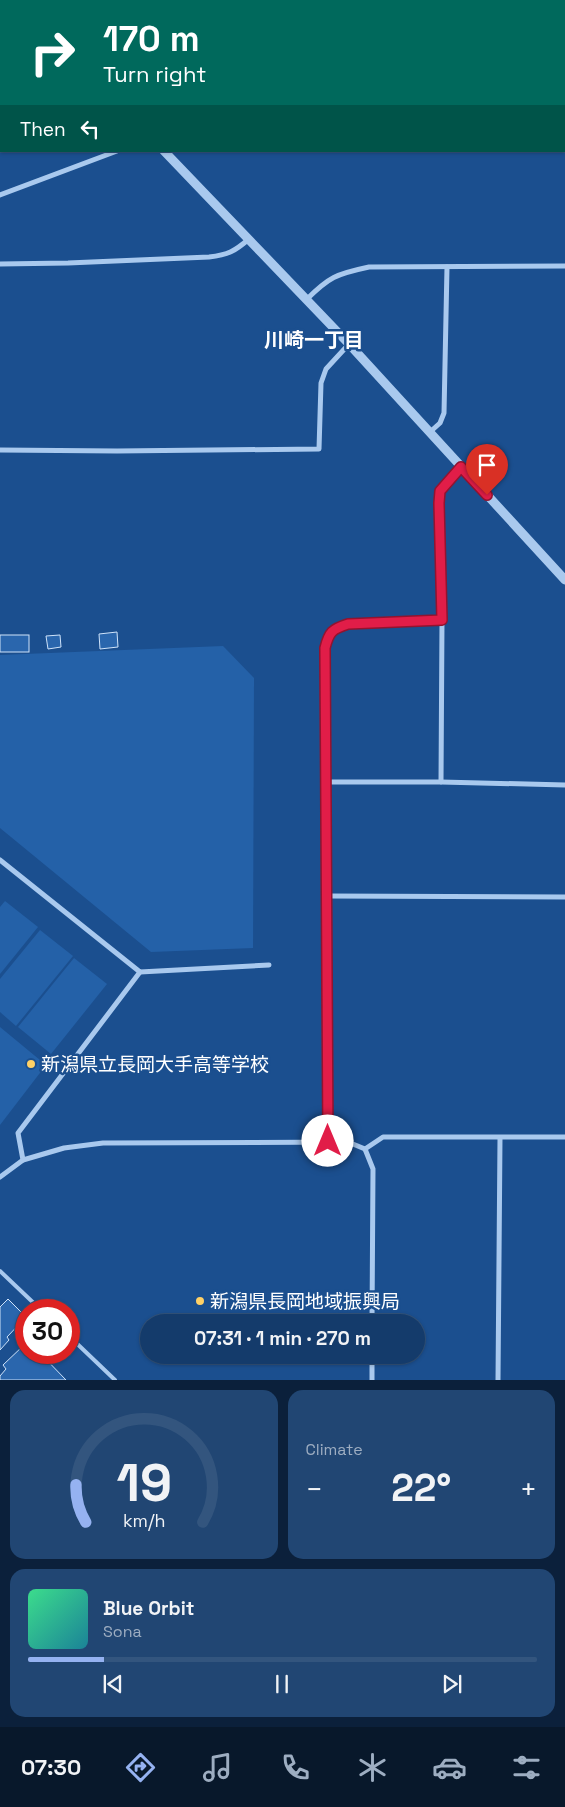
<!DOCTYPE html>
<meta charset="utf-8">
<style>
body{margin:0;font-family:"Space Grotesk","Noto Sans JP",sans-serif;background:#214673;color:#f1f3f6;height:100vh;display:flex;flex-direction:column;font-size:19px;white-space:nowrap}
*{box-sizing:border-box;margin:0}
p{font-size:16px;color:#9dadc1}
.icon{flex:none;width:28px;height:28px;fill:none;stroke:currentColor;stroke-width:2;stroke-linecap:round;stroke-linejoin:round}
.map{position:relative;height:1380px;overflow:hidden}
.details{display:flex;flex-direction:column;gap:10px;padding:10px;background:#0b203b;flex:1}
.details>*{flex:none}
.banner{position:absolute;left:0px;top:0px;width:565px;height:152px;box-shadow:0 1px 4px #0004,0 0 0 1px #33557e;background:#00695c;color:#fff;overflow:hidden}
.speed{position:absolute;left:15px;top:1299px;display:flex;gap:10px;font-size:25px;font-weight:700;text-align:center}
.speed>*{display:grid;place-content:center;width:65px;height:65px;border-radius:50%;background:#143b6b;box-shadow:0 1px 4px #0004,0 0 0 1px #33557e;line-height:1}
.speed .limit{border:8px solid #d22;background:#fff;color:#111}
.pin{position:absolute;display:grid;place-items:center;width:42px;height:42px;color:#fff;margin:-51px -21px;border-radius:50% 50% 50% 0;rotate:-45deg;box-shadow:0 0 5px #0007}
.pin .icon{rotate:45deg}
.me{position:absolute;width:55px;margin:-28px;rotate:0deg;stroke-linejoin:round;filter:drop-shadow(0 0 4px #0008)}
.turn{display:flex;align-items:center;gap:18px;height:105px;padding:0 20px;font-size:22px}
.turn .icon{width:65px;height:65px;stroke-width:2.5}
.turn b{display:block;font-size:35px;line-height:42px}
.then{display:flex;align-items:center;height:48px;padding:0 20px;background:#0003;gap:10px;font-size:19px}
.big{font-size:38px;font-weight:800;line-height:1.1}
.details .tile{flex:1;display:flex;flex-direction:column;justify-content:center;gap:8px;min-width:0;padding:0 18px;border-radius:15px;background:#214673}
.details .dial{align-items:center;gap:0}
.dial svg{height:130px;overflow:visible;fill:none;stroke:#33557e;stroke-width:7;stroke-linecap:round;text-anchor:middle}
.dial text{fill:#f1f3f6;stroke:none}
.song{display:flex;align-items:center;gap:15px}
.cover{width:60px;height:60px;border-radius:8px;background:linear-gradient(135deg,hsl(150 70% 55%),hsl(190 70% 35%))}
.played{height:5px;border-radius:2px;background:linear-gradient(90deg,#95b2f1 15%,#33557e 15%)}
.keys{display:flex;justify-content:space-around;direction:ltr}
.heat{display:flex;justify-content:space-between;align-items:center;font-size:28px;direction:ltr}
.details .tiles{flex:1;display:grid;gap:10px;grid-template-columns:1fr 1fr}
.tile:last-child{grid-column:span 2}
.trip{position:absolute;left:140px;top:1314px;width:285px;height:50px;border-radius:25px;background:#143b6b;box-shadow:0 1px 4px #0004,0 0 0 1px #33557e;font-weight:800;line-height:50px;text-align:center}
.dock{display:flex;height:80px;justify-content:space-around;align-items:center;background:#08182b;color:#9dadc1}
.dock .icon{width:35px;height:35px}
.dock .selected{color:#95b2f1}
.dock b{font-size:22px;color:#f1f3f6}
.map>svg:first-child{display:block}
.green{fill:#2461a8}
.building{fill:#2a66ad;stroke:#cfe3fa}
.lines{fill:none;stroke-linecap:round;stroke-linejoin:round}
.path{stroke:#a9c9ee;stroke-width:3;stroke-dasharray:2.5 4;stroke-linecap:butt}
.service{stroke:#a9c9ee;stroke-width:4}
.minor{stroke:#a9c9ee;stroke-width:5}
.tertiary{stroke:#a9c9ee;stroke-width:9}
.route-casing{stroke:#92132f;stroke-width:12}
.route{stroke:#e11d48;stroke-width:9}
.poi-dot{fill:#ffd166;stroke:#1b4f8f;stroke-width:2}
.labels{text-anchor:middle;dominant-baseline:central;stroke-width:5;stroke-linejoin:round;paint-order:stroke}
.poi-label{font-size:19px;fill:#fff;stroke:#1b4f8f;text-anchor:start}
.neighbourhood-label{font-size:20px;font-weight:bold;fill:#fff;stroke:#1b4f8f}
</style>
<div class="map">
<svg width="565" height="1380" viewBox="0 0 565 1380">
<rect width="100%" height="100%" fill="#1b4f8f"/>
<g class="green">
<path d="M223 646 254 678 253 948 151 952 0 828V655Z"/>
<path d="M5 901 38 927 0 974V907Z"/>
<path d="M40 930 73 956 16 1026 0 1012V979Z"/>
<path d="M74 958 107 984 51 1054 18 1027Z"/>
<path d="M0 1027 46 1065 0 1125Z"/>
</g>
<g class="building">
<path d="M117 632 118 647 100 649 99 634Z"/>
<rect x="0" y="635" width="29" height="17"/>
<path d="M60 635 61 647 48 649 46 636Z"/>
<path d="M8 1299 26 1317 7 1337 9 1340 0 1350V1307Z"/>
<path d="M24 1345 26 1346V1352H39L66 1380H0V1376L6 1369 3 1365Z"/>
</g>
<g class="lines">
<path class="path" d="M0 21 1 19"/>
<g class="service">
<path d="M333 1 334 0"/>
<path d="M0 1271 41 1310"/>
<path d="M69 1336 115 1380"/>
</g>
<g class="minor">
<path d="M84 0 85 1"/>
<path d="M509 1 513 0"/>
<path d="M0 195 117 151"/>
<path d="M0 264 68 263 209 257C228 255 235 251 249 239"/>
<path d="M306 300C329 277 336 274 369 267L565 266"/>
<path d="M430 432 440 423 444 413 447 267"/>
<path d="M0 450 117 451 319 449 321 383 326 369 349 344"/>
<path d="M326 782H441L565 785"/>
<path d="M441 782 442 621 439 503 441 491 461 467"/>
<path d="M0 860 140 972 269 965"/>
<path d="M328 896 565 897"/>
<path d="M328 1141 325 648C329 632 332 629 348 624L442 621"/>
<path d="M365 1149 383 1137H565"/>
<path d="M23 1160 18 1133 140 972"/>
<path d="M0 1177 23 1160 64 1148 103 1143 348 1142 365 1149 373 1169 372 1322"/>
<path d="M372 1380V1355"/>
<path d="M498 1380 500 1138"/>
</g>
<g class="tertiary">
<path d="M21 0 22 1"/>
<path d="M164 151 349 344 565 580"/>
</g>
</g>
<g class="lines">
<g class="route-casing">
<path id="route" d="M328 1141 325 648C329 632 332 629 348 624L442 620 439 503 440 491 461 467 487 495"/>
</g>
<use href="#route" class="route"/>
</g>
<g class="poi-dot">
<circle cx="31" cy="1064" r="5"/>
<circle cx="200" cy="1301" r="5"/>
</g>
<g class="labels">
<g class="poi-label">
<text x="41" y="1064">新潟県立長岡大手高等学校</text>
<text x="210" y="1301">新潟県長岡地域振興局</text>
</g>
<g class="neighbourhood-label">
<text x="314" y="340">川崎一丁目</text>
</g>
</g>
</svg>
<div class="speed"><div class="limit">30</div></div>
<div class="pin" style="left:487px;top:495px;background:#d93025"><svg class="icon" aria-label="arrive" viewBox="0 0 24 24"><path d="M6 21V4h12l-3 4 3 4H6"/></svg></div>
<svg class="me" style="left:328px;top:1141px" viewBox="-20 -20 40 40"><circle r="19" fill="#fff"/><path d="M0-13L10 11 0 6-10 11z" fill="#e11d48"/></svg>
<div class="trip">07:31 · 1 min · 270 m</div>
<div class="banner">
<div class="turn"><svg class="icon" aria-label="right" viewBox="0 0 24 24"><path d="M7 20v-9h11M14 6l5 5-5 5"/></svg><div><b>170 m</b>Turn right</div></div>
<div class="then">Then<svg class="icon" aria-label="left" viewBox="0 0 24 24"><path d="M17 20v-9H6M10 6l-5 5 5 5"/></svg></div>
</div>
</div>
<section class="details">
<div class="tiles">
<div class="tile dial"><svg viewBox="0 0 100 80">
<path d="M14 69A42 42 0 1 1 86 69"/>
<path d="M14 69A42 42 0 0 1 8 46" stroke="#95b2f1"/>
<text x="50" y="56" font-size="32" font-weight="700">19</text>
<text x="50" y="72" font-size="11">km/h</text>
</svg></div>
<div class="tile"><p>Climate</p>
<div class="heat"><a>−</a><b class="big">22°</b><a>+</a></div>
</div>
<div class="tile">
<div class="song"><i class="cover"></i><div><b>Blue Orbit</b><p>Sona</p></div></div>
<div class="played"></div>
<div class="keys"><svg class="icon" aria-label="previous" viewBox="0 0 24 24"><path d="M18 5L8 12l10 7zM5 5v14"/></svg><svg class="icon" aria-label="pause" viewBox="0 0 24 24"><path d="M8 5v14M16 5v14"/></svg><svg class="icon" aria-label="next" viewBox="0 0 24 24"><path d="M6 5l10 7-10 7zM19 5v14"/></svg></div>
</div>
</div>
</section>
<nav class="dock">
<b>07:30</b>
<svg class="icon selected" aria-label="directions" viewBox="0 0 24 24"><path d="M12 3l9 9-9 9-9-9zM9 14v-3h6M13 9l2 2-2 2"/></svg>
<svg class="icon" aria-label="music" viewBox="0 0 24 24"><path d="M9 18V5l10-2v13"/><circle cx="6" cy="18" r="3"/><circle cx="16" cy="16" r="3"/></svg>
<svg class="icon" aria-label="phone" viewBox="0 0 24 24"><path d="M5 4h4l2 5-3 2q2 4 5 5l2-3 5 2v4C11 20 4 13 5 4z"/></svg>
<svg class="icon" aria-label="climate" viewBox="0 0 24 24"><path d="M12 3v18M4 7l16 10M4 17L20 7"/></svg>
<svg class="icon" aria-label="car" viewBox="0 0 24 24"><path d="M5 17H2v-5l4-1 3-4h7l3 4 3 1v5h-3M9 17h6M6 11h13"/><circle cx="7" cy="17" r="2"/><circle cx="17" cy="17" r="2"/></svg>
<svg class="icon" aria-label="filters" viewBox="0 0 24 24"><path d="M4 7h16M4 17h16"/><circle cx="9" cy="7" r="2"/><circle cx="15" cy="17" r="2"/></svg>
</nav>
